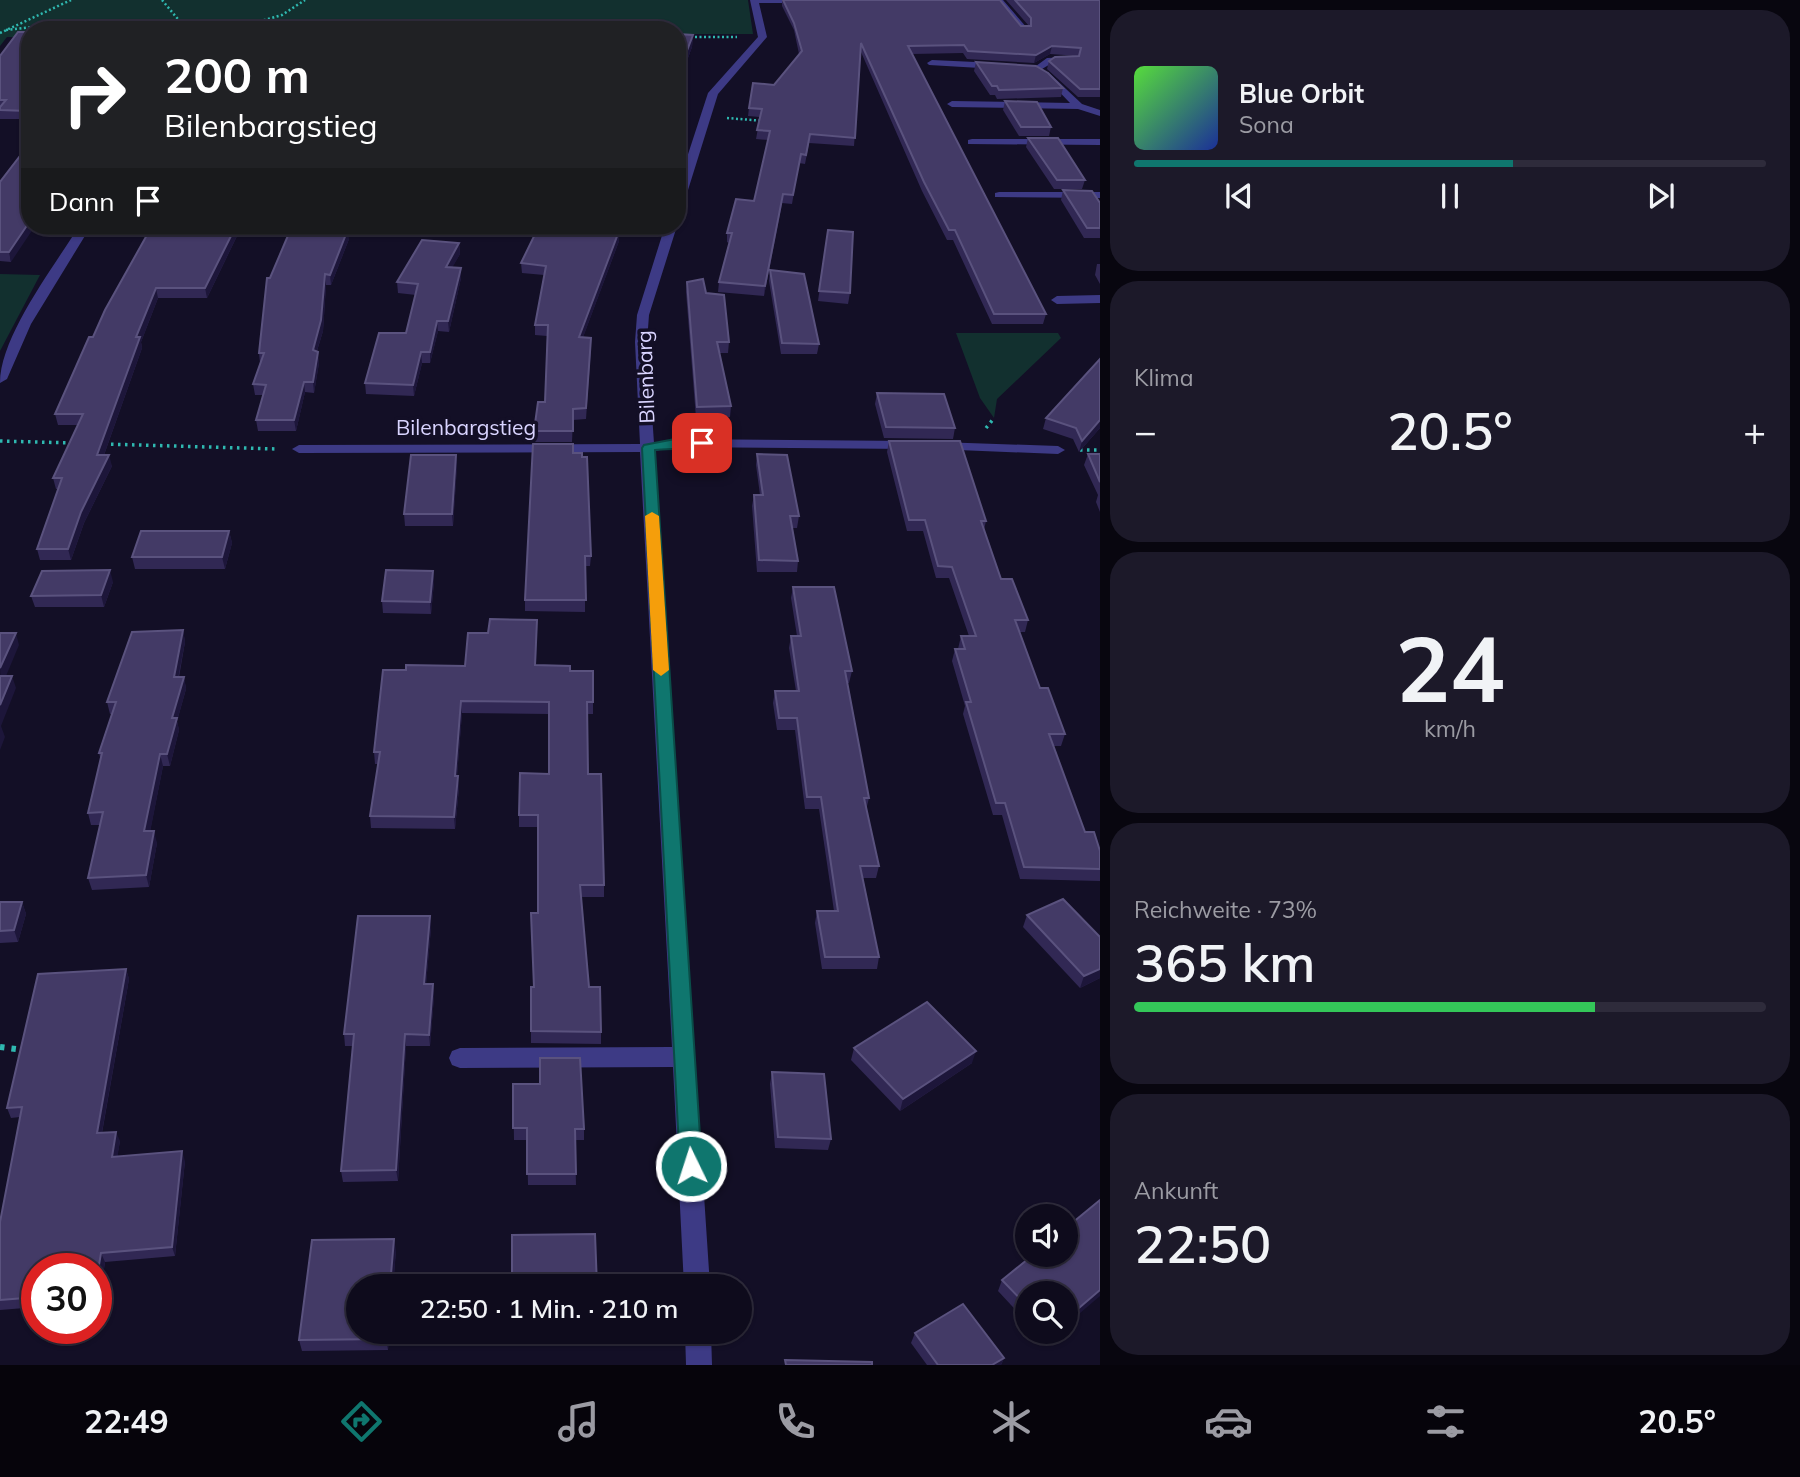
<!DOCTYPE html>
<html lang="de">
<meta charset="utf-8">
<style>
body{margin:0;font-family:Mulish,sans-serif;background:#1c1929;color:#f1f3f6;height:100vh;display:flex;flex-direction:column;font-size:26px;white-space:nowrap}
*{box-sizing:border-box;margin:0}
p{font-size:23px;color:#9b9ba3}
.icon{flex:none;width:38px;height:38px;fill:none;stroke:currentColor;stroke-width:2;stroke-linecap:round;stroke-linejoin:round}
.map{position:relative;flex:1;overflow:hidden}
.details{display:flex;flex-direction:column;gap:10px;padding:10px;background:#08060f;width:700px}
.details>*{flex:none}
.guide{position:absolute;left:21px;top:21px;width:665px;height:214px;border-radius:28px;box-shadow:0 2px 5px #0004,0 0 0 2px #2e2b3b;background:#202124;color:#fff;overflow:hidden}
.buttons{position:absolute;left:1015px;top:1204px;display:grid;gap:14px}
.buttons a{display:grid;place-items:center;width:63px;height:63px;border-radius:50%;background:#0e0b1c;box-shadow:0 2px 5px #0004,0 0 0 2px #2e2b3b;font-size:35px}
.speed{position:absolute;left:21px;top:1253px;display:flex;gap:14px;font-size:35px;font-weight:700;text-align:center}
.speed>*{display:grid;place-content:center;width:91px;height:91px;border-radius:50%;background:#0e0b1c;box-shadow:0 2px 5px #0004,0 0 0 2px #2e2b3b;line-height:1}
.speed .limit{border:10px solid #d22;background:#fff;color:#111}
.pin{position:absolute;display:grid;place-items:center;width:60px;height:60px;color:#fff;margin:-30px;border-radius:14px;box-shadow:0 4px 10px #0006}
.me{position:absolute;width:77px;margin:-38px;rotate:356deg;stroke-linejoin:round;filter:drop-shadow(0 0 5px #0008)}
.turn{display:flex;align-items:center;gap:24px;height:147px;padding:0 28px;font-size:32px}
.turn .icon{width:91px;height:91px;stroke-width:2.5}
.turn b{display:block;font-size:49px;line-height:60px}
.then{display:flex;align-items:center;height:66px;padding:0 28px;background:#0003;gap:14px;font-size:26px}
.big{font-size:52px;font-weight:600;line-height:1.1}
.details .tile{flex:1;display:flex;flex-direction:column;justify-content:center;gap:10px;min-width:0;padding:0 24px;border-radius:28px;background:#1c1929}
.details .dial{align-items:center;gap:0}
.dial b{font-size:91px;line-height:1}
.song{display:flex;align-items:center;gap:21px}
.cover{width:84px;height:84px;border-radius:10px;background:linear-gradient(135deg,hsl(110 70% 55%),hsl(230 70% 35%))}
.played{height:7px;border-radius:4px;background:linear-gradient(90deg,#0f766e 60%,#2e2b3b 60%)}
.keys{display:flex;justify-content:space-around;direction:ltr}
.heat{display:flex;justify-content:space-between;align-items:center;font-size:38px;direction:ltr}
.charge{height:10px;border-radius:5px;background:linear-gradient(90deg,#34c759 73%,#2e2b3b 0)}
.trip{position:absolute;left:346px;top:1274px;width:406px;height:70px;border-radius:35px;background:#0e0b1c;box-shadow:0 2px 5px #0004,0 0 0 2px #2e2b3b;font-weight:600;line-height:70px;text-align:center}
.tabs{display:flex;height:112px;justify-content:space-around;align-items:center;background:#06040b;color:#9b9ba3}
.tabs .icon{width:49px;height:49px}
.tabs .active{color:#0f766e}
.tabs b{font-size:32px;color:#f1f3f6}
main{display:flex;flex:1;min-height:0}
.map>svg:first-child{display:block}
.green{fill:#12302f}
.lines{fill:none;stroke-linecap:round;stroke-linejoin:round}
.path-far2{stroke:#2fb8b0;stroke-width:2.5;stroke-dasharray:2 2.5;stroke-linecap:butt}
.path-far1{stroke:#2fb8b0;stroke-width:3.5;stroke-dasharray:2.5 4.5;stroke-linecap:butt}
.path{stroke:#2fb8b0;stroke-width:6;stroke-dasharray:4.5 7;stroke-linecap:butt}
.minor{fill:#3d3a85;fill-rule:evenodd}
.wall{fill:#312854}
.shaded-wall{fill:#1d163a}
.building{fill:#433a66;stroke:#5a527e;stroke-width:2}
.route{fill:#0f766e;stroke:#0a4d48;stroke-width:2}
.slow{fill:#f59e0b}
.labels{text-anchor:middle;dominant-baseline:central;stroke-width:7;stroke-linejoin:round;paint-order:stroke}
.street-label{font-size:21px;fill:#d9d4ff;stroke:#130f26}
</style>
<main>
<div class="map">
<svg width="1100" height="1365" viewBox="0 0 1100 1365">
<rect width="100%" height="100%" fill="#130f26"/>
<g class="green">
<path d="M0 0H748L753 34H677V30L231 28 30 30V37H7L0 46Z"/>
<path d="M0 274 40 275 0 351Z"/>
<path d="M956 333H1058L1061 338 997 399 994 418 980 398Z"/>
</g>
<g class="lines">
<g class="path-far2">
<path d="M162 0 182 24"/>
<path d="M6 30 76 22 194 27"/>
<path d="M229 30 282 15 305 0"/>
<path d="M0 33 71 0"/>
<path d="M677 37H737"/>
<path d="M727 118 764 121"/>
</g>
<g class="path-far1">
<path d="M986 428 994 418"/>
<path d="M0 441 74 443"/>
<path d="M104 444 277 449"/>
<path d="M1080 450H1100"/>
</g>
<path class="path" d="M0 1047 23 1050"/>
<g class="minor">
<path d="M750 0H850L846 3H759L767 37 718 94 683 206 677 209V188L708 93 758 37Z"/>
<path d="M995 0H1003L1027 28V32H1021Z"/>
<path d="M1072 57 1075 58V62L1052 63 1037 72 1032 69 1047 58Z"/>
<path d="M932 60 997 63 1002 66 997 69 929 65 927 63Z"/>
<path d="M1048 72 1082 104 1100 110V116L1078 109 952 107 947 104 952 101 1070 103 1045 77 1043 75Z"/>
<path d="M972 139H1100V145L968 144V140Z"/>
<path d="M999 192H1100V198L995 197V193Z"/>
<path d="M79 226H91L31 324 7 379 0 383C0 336 54 267 79 226Z"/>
<path d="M665 226H677L649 315 647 342 654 443 675 439 911 441 918 445 911 449 675 447 655 451 710 1286H684L673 1067 460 1068 452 1065 449 1058 452 1051 460 1048 672 1047 640 452 299 453 292 449 299 445 640 444 635 342 637 315Z"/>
<path d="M1100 295V303L1057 304 1051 300 1057 296Z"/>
<path d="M939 442 1058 446 1065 450 1058 454 934 449 932 446Z"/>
<path d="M685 1332H711L712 1365H686Z"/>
</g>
</g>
<g class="wall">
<path d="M782 0 1029 26 1006 0H1100V97H1078L1047 69 1049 61 1079 56 1050 54 1034 63 967 59 963 53 912 54 1046 314 1043 324H992L953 240H947L922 191 861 52 854 146 809 143 805 164 799 163 792 204 782 203 764 296 718 292 719 282 729 243 727 242V233L754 201 768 140 756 139 760 117 748 116 749 108 774 85 799 54 794 30 782 6Z"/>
<path d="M30 32V124H25L24 119H0V56Z"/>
<path d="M677 34 693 35 692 47 682 74H677Z"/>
<path d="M976 62 1063 88 1061 97 997 99 995 95H990L974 71Z"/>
<path d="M1005 101 1051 127 1049 136H1019L1003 110Z"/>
<path d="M1028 138 1085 180 1082 189H1054L1026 147Z"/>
<path d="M0 182 11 262 0 261Z"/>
<path d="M1063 190 1100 203V238H1084L1061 200Z"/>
<path d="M236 226 237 236 207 298H158L141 342 142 348 104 455 112 466 84 523 71 560H40L37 549 58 489H56L53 478 78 425H58L55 414 93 337Z"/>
<path d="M292 226H337L336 228 349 239 331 285H326L323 331 317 351 319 363 314 393 305 392 296 431H258L256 420 263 395H255L253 384 260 363 259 353 270 278Z"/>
<path d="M536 226H587L586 228 619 241 583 337 591 348 586 419 573 420 572 442H534V431L545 402 547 336 535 335V325L544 275 522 273 521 263 538 229H536Z"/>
<path d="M828 230 850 293 848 304 818 301Z"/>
<path d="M459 243 460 254 452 267 461 268V278L449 332 438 331 430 363H422L414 396 366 394 365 383 406 333 416 295 398 293 397 282Z"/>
<path d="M1097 264H1100V284L1095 275Z"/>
<path d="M770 270 819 344 817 354H781L769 281Z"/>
<path d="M687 282 706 293 729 342 728 353H719L731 406 730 417 696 418 686 292Z"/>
<path d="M1100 359V428L1079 452 1073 439 1043 429 1046 418Z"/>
<path d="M877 393 955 428 953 439 884 438 875 404Z"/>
<path d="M889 441 986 521 984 530 1001 579 1028 620 1025 632H1019L1040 688 1065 734 1061 746H1053L1085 832 1100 851V881L1020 879 1002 815H993L963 714 965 706 952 661 955 649H958L961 636H969L949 578H936L923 531H907L887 452Z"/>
<path d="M573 453 582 457 591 556 590 566H585V612L525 611V600Z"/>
<path d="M757 454 799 516 797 528H792L798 561 797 572H757L752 506 754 495H760L756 465Z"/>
<path d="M1088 454H1100V512L1096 502 1098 495 1084 465Z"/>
<path d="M456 455 457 466 453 526H405L404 514Z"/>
<path d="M229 531 232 543 225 569H135L132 557Z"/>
<path d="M433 571 434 582 431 614 383 613 382 601Z"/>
<path d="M113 582 104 607H35L31 596Z"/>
<path d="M793 587 852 671 849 683H847L869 798 866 810 879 866 876 878H863L879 957 877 969H822L815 923 817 911H834L819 809H805L795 730H777L773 703 775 691H796L789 648 791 636H797L791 598Z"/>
<path d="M537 620 536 665 570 671 593 702V714H588V774L604 885V897H581L589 987 601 1032V1044L531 1043V987H534L538 913V827H519V815L549 774V714L462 713 457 776 459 788 455 829 371 828 370 816 378 764H375L374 752 406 670 465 666 488 633Z"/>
<path d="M183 630 185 642 179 677H184L186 689 177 721 179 730 170 766H163L150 831 157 843 149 887 92 890 88 878 100 825H91L88 813 101 761 99 753 112 714H110L107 702Z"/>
<path d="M0 902H22L26 914 18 942 0 943Z"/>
<path d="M1027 915 1100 937V978L1080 988 1023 927Z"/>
<path d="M431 928 426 984H433L434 996 430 1046H406L398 1181 343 1182 341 1171 353 1046H345L344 1034Z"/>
<path d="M126 969 129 979 102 1133 120 1141 117 1157 185 1161 175 1256 105 1262 99 1302H96V1269H37V1307L0 1310V1222L20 1117 11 1118 7 1108Z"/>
<path d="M854 1048 972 1063 900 1111 851 1060Z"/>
<path d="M772 1072 831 1139 828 1150 775 1148 770 1084Z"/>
<path d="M513 1084 584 1129V1140H575L576 1185H528L527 1140H514Z"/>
<path d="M396 1250 388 1350 302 1351 299 1340Z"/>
<path d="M1002 1280 1027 1293V1322L998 1291Z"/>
<path d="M512 1332 599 1333 598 1343 512 1345Z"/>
<path d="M1037 1332H1058L1046 1342Z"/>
<path d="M915 1333 1004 1358 1001 1365H927L911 1343Z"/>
</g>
<g class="shaded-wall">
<path d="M693 35 692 47 682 74 683 61Z"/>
<path d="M1052 46 1050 54 1034 63 1036 55Z"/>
<path d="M783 194 782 203 764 296 765 286Z"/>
<path d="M30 221V226H35L11 262 9 252Z"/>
<path d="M236 226 237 236 207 298 205 288Z"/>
<path d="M348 229 349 239 331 285 330 275Z"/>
<path d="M619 231V241L579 348V337Z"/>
<path d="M459 243 460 254 447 277 446 267Z"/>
<path d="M461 268V278L449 332 448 321Z"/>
<path d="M325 274 326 285 323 331 314 360 313 350Z"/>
<path d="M156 288 158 298 141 342 142 348 100 466 97 455 136 337Z"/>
<path d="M437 321 438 331 430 363V352Z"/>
<path d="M318 352 319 363 314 393 313 382Z"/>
<path d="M421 352 422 363 414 396 413 385Z"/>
<path d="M304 382 305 392 296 431 294 420Z"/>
<path d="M1100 420V428L1079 452 1082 441Z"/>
<path d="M109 455 112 466 84 523 71 560 68 549 81 512Z"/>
<path d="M456 455 457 466 453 526 452 514Z"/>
<path d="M229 531 232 543 225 569 222 557Z"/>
<path d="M110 570 113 582 104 607 101 595Z"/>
<path d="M433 571 434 582 431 614 430 602Z"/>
<path d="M183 630 185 642 176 689 174 677Z"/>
<path d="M16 633 19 645 1 688 0 668Z"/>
<path d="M12 676 16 688 1 726 5 737 0 750V705Z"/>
<path d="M184 677 186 689 177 721 179 730 170 766 167 754 172 718Z"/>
<path d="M461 701 462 713 456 788 455 776Z"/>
<path d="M160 754 163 766 148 843 144 831Z"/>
<path d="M458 776 459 788 455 829 454 817Z"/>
<path d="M154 831 157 843 149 887 146 875Z"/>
<path d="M22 902 26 914 18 942 14 930Z"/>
<path d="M430 916 431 928 425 996 424 984Z"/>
<path d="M126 969 129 979 100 1143 97 1133Z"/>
<path d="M1100 969V978L1080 988 1084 976Z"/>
<path d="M433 984 434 996 430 1046 429 1035Z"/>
<path d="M405 1034 406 1046 398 1181 396 1170Z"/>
<path d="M976 1051 972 1063 900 1111 903 1099Z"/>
<path d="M116 1132 120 1141 116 1166 112 1157Z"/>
<path d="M182 1151 185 1161 175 1256 172 1247Z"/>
<path d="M394 1239 396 1250 393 1286H390Z"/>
<path d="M101 1253 105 1262 99 1302 96 1296V1283Z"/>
<path d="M1100 1290V1296L1066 1325V1319Z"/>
<path d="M387 1332H389L388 1350 386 1339Z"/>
<path d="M1052 1332H1058L1046 1342Z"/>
<path d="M1004 1358 1001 1365H992Z"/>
</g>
<g class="building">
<path d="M783 0H1000L1021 26H1031V18L1015 0H1100V89H1080L1049 61 1055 57 1079 56 1081 48 1052 46 1036 55 968 51 964 45 908 46 1046 314H994L955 230H949L924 182 861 43 855 138 810 134 806 155 801 154 793 195 783 194 765 286 719 282 732 233H727L736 199 754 201 770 131 757 130 762 109 749 108 753 83 774 85 802 51 794 23Z"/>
<path d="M18 32H30V116H23L27 111 0 110V107L6 100H0V56Z"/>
<path d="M677 34 693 35 683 61H677Z"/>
<path d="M976 62 1036 66 1048 73 1063 88 999 90 997 86H992Z"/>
<path d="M1005 101 1037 102 1051 127H1021Z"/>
<path d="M1028 138H1058L1085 180H1057Z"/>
<path d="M30 143V221L9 252H0V182Z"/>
<path d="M1063 190 1092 191 1100 203V228H1087Z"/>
<path d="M152 226H236L205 288H156L136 337H140L97 455H109L81 512 68 549H37L62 478H53L83 414H55L89 337H93L105 310Z"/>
<path d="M292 226H332V228L348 229 330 275 325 274 321 320 313 350 318 352 313 382H304L294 420H256L266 385 253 384 264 353H259L267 278H270Z"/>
<path d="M539 226H583L582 227 619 231 579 337 591 338 586 408 573 409V431H534L538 402H545L548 325H535L546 266 521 263Z"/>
<path d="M828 230 853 232 850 293 819 291Z"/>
<path d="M422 240 459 243 446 267 461 268 448 321H437L430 352H421L413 385 365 383 379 333H406L418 284 397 282Z"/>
<path d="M770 270 804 274 819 344 782 343Z"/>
<path d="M703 279 706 293 724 295 729 342H717L731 406 697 407 687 282Z"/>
<path d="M1100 359V420L1082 441 1076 428 1046 418Z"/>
<path d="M877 393 944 394 955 428 886 427Z"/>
<path d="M889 441H960L986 521H981L1001 579H1012L1028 620H1015L1040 688H1048L1065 734H1049L1085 832H1094L1100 851V869L1024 867 1005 803H996L966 702H971L955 649H965L961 636H976L952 567 938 566 925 520H909Z"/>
<path d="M533 444H573V453H582V457H587L591 556H585L586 600H525Z"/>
<path d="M757 454 787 455 799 516H790L798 561 759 560 754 495H763Z"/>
<path d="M1088 454H1100V482Z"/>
<path d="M411 455H456L452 514H404Z"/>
<path d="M141 531H229L222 557H132Z"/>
<path d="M110 570 101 595 31 596 42 571Z"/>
<path d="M386 570 433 571 430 602 382 601Z"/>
<path d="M793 587H834L852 671H845L869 798H864L879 866H860L879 957H825L817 911H838L821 797H807L797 718H779L775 691H799L791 636H801Z"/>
<path d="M490 619 537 620 535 665 570 666V671H593V702H587L588 774H601L604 885H580L589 987H600L601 1032 531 1031V987H534L531 913H538V815H519L520 773 549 774V702L461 701 455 776H458L454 817 370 816 380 752H374L383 670H406V665L465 666 468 633H488Z"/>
<path d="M183 630 174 677H184L172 718H177L167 754H160L144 831H154L146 875 88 878 103 812 88 813 102 753H99L116 702H107L132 632Z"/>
<path d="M0 633H16L0 668Z"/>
<path d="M0 676H12L0 705Z"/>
<path d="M1063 899 1100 937V969L1084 976 1027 915Z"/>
<path d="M0 902H22L14 930 0 931Z"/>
<path d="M358 916H430L424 984H433L429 1035 405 1034 396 1170 341 1171 354 1034H344Z"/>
<path d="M126 969 97 1133 116 1132 112 1157 182 1151 172 1247 101 1253 96 1283V1269H37V1297L0 1300V1222L22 1107 7 1108 38 974Z"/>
<path d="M927 1002 976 1051 903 1099 854 1048Z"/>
<path d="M540 1058H580L584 1129H575L576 1174H527V1128H513V1084H540Z"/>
<path d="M772 1072 824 1074 831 1139 778 1137Z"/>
<path d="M1100 1200V1290L1066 1319V1293H1027V1306L1002 1280 1033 1255H1066V1228Z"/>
<path d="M595 1234 597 1286H512V1235Z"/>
<path d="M394 1239 390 1286H359V1332H387L386 1339 299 1340 312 1240Z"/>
<path d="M963 1304 1004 1358 992 1365H938L915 1333Z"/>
<path d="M512 1332H599V1333L512 1334Z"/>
<path d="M785 1360 872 1362V1365H786Z"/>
</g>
<path class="route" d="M675 439H702L709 443C700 450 669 448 655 450L702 1166 699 1173 691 1176 683 1173 680 1166 642 448 644 445Z"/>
<path class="slow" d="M652 512 659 516 669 670 661 676 653 670 645 516Z"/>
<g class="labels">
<g class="street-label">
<text transform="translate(645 377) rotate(-92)">Bilenbarg</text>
<text x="466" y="427">Bilenbargstieg</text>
</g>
</g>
</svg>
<div class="buttons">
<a><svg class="icon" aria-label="sound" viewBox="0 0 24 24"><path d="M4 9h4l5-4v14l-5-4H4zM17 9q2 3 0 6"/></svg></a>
<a><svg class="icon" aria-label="search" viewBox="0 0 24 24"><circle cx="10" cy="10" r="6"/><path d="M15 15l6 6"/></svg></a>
</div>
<div class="speed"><div class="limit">30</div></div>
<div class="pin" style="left:702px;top:443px;background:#d93025"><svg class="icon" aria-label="arrive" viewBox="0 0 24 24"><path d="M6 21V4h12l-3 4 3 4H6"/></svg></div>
<svg class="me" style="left:691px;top:1166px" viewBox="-20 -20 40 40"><circle r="17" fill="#0f766e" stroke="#fff" stroke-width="3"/><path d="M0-11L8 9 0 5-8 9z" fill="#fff"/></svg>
<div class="trip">22:50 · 1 Min. · 210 m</div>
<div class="guide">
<div class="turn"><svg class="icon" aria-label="right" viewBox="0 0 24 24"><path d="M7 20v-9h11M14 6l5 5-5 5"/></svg><div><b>200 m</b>Bilenbargstieg</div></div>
<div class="then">Dann<svg class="icon" aria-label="arrive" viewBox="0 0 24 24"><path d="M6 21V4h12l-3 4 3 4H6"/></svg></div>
</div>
</div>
<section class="details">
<div class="tile">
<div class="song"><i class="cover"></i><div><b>Blue Orbit</b><p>Sona</p></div></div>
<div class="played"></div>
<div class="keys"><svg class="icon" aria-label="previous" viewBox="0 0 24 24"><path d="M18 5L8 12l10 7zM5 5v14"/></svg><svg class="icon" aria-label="pause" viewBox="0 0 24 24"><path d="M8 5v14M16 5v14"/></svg><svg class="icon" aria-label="next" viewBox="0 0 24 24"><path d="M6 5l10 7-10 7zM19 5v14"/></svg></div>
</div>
<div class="tile"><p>Klima</p>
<div class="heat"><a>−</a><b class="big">20.5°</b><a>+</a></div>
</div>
<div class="tile dial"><b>24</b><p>km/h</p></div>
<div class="tile"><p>Reichweite · 73%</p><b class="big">365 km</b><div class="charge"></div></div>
<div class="tile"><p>Ankunft</p><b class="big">22:50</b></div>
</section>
</main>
<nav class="tabs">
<b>22:49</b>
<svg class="icon active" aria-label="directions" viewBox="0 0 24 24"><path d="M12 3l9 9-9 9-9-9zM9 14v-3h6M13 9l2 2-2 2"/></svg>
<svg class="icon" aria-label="music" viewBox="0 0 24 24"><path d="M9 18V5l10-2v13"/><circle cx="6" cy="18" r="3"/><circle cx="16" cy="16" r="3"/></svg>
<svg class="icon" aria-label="phone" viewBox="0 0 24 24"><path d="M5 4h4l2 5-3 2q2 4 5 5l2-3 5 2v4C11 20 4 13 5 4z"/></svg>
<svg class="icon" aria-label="climate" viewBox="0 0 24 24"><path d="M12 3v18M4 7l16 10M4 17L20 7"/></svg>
<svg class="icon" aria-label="car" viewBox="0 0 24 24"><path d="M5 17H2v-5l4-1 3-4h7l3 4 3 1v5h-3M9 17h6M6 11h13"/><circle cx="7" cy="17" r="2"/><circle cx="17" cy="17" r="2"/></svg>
<svg class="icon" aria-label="filters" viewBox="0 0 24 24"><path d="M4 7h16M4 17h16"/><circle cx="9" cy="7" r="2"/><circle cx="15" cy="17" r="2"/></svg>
<b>20.5°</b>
</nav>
